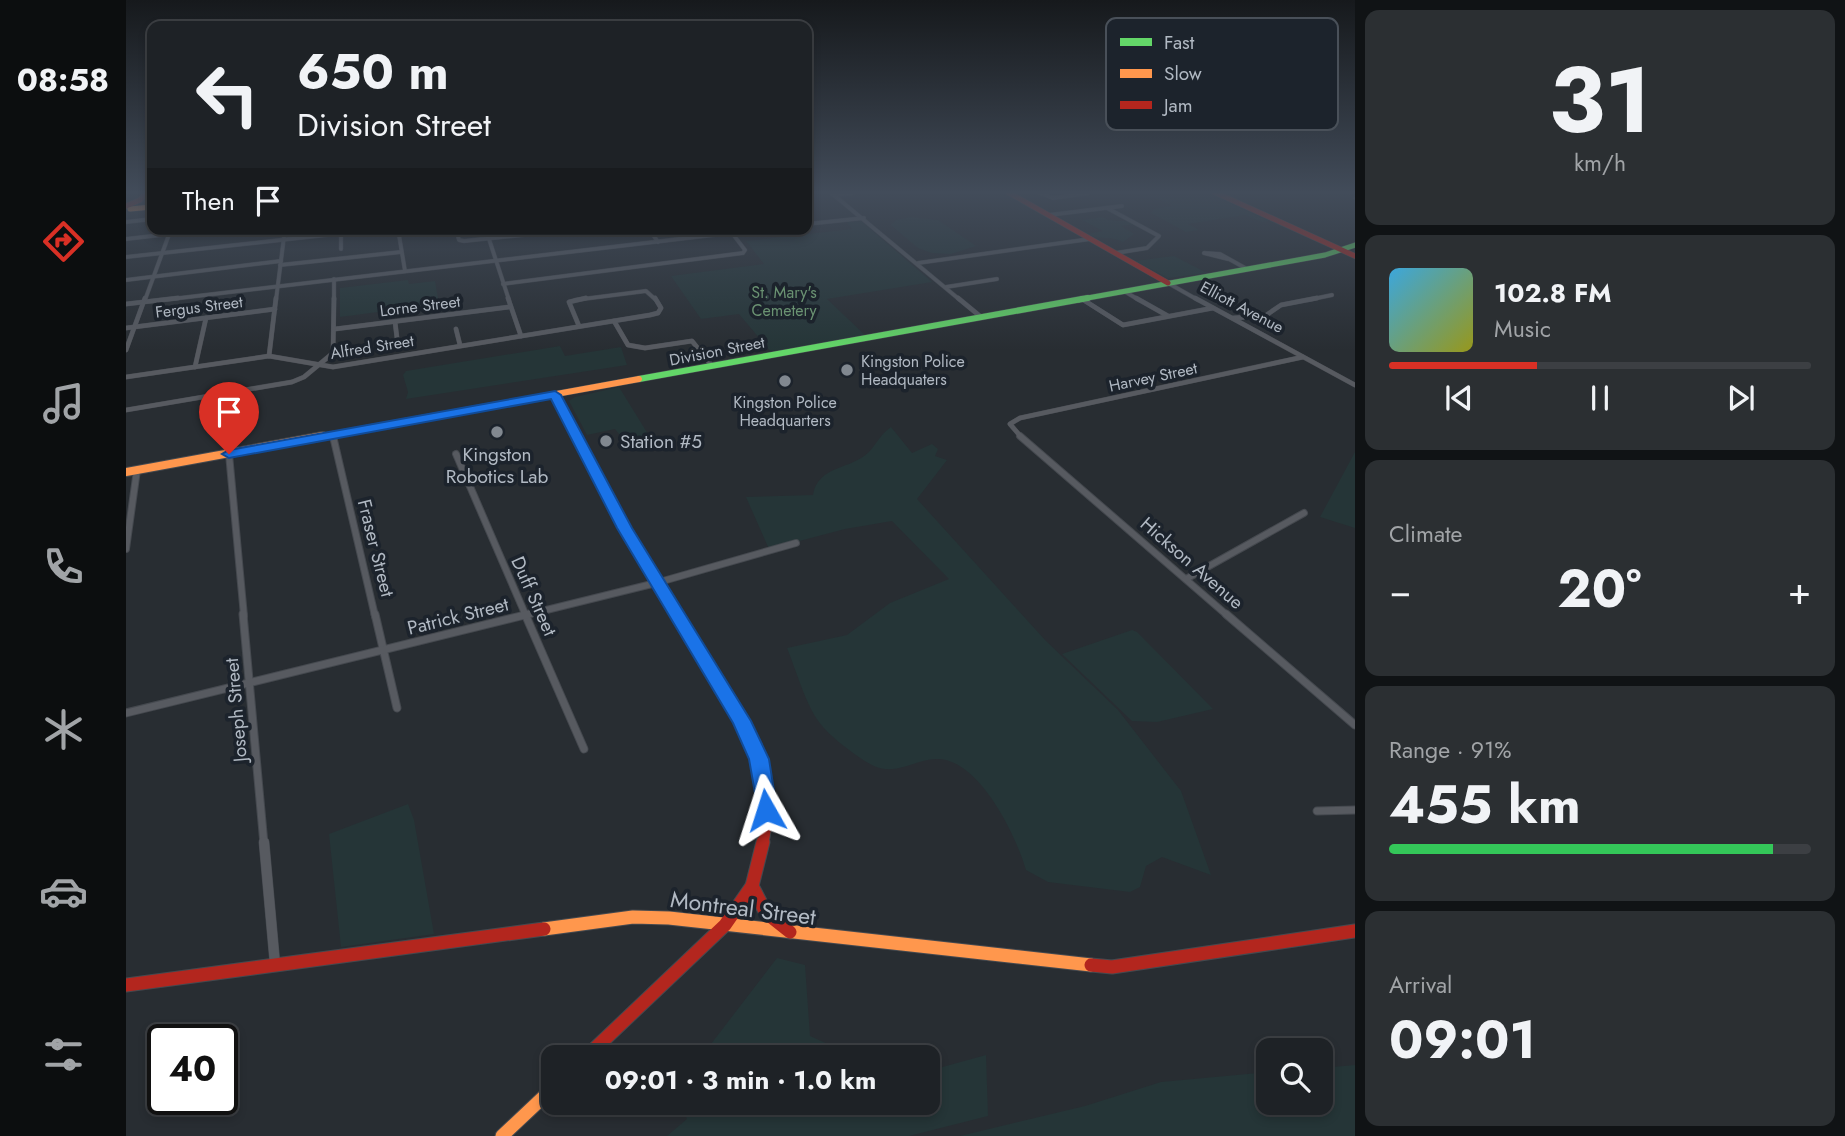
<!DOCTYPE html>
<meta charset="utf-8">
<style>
body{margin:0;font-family:Jost,sans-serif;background:#2b2f32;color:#f1f3f6;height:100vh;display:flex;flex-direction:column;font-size:26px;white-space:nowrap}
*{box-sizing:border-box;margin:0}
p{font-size:23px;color:#a1a4a7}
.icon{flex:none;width:38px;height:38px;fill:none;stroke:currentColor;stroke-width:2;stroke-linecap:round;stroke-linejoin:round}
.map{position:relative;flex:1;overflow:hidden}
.drawer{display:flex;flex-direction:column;gap:10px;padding:10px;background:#101315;width:490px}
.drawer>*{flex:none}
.top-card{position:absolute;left:21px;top:21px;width:665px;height:214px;border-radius:14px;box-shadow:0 4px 10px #0003,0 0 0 2px #3c3f43;background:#1e2226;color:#f1f3f6;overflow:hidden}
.fabs{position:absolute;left:1130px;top:1038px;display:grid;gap:14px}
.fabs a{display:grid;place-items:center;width:77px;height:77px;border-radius:14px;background:#1e2226;box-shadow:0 4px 10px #0003,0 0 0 2px #3c3f43;font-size:35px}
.speed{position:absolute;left:21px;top:1024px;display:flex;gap:14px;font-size:35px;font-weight:700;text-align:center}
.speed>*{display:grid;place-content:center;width:91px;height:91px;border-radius:50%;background:#1e2226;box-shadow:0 4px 10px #0003,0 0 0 2px #3c3f43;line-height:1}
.speed .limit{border:4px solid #111;border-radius:10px;background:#fff;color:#111}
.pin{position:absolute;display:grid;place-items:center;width:60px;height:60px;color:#fff;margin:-72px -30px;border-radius:50% 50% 50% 0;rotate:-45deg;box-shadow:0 0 7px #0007}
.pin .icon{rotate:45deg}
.me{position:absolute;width:77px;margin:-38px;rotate:354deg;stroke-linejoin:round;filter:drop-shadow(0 0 5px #0008)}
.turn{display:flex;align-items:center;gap:24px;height:147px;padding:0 35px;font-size:32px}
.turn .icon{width:91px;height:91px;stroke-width:2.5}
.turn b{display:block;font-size:49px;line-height:60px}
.then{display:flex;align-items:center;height:66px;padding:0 35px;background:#0003;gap:14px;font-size:26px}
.big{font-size:52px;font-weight:700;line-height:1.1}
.drawer .tile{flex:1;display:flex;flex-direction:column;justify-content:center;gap:10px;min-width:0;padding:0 24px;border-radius:14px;background:#2b2f32}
.drawer .dial{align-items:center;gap:0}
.dial b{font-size:91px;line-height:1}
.song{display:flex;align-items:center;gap:21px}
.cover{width:84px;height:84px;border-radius:10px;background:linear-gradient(135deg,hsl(200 70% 55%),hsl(60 70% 35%))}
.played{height:7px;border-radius:4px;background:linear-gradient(90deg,#d93025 35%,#3c3f43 35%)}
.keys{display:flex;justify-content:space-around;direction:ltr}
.heat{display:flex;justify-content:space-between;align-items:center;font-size:38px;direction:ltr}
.charge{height:10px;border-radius:5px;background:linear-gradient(90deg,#34c759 91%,#3c3f43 0)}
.trip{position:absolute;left:415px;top:1045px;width:399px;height:70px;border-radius:14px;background:#1e2226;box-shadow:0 4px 10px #0003,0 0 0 2px #3c3f43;font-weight:700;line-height:70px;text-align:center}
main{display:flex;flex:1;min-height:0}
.menu{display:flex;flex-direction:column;width:126px;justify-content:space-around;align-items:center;background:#0c0e0f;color:#a1a4a7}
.menu .icon{width:49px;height:49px}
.menu .selected{color:#d93025}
.menu b{font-size:32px;color:#f1f3f6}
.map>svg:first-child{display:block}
.green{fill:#253537}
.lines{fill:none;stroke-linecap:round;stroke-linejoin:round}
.street-far4-casing{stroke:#45494f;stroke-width:4.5}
.street-far3-casing{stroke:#45494f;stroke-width:5}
.street-far2-casing{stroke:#45494f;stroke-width:8}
.street-far1-casing{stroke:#45494f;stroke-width:9}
.street-casing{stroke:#45494f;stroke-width:11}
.fast-far1-casing{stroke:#45494f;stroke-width:6}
.fast-casing{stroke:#45494f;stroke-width:7}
.slow-far4-casing{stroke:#45494f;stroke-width:6}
.slow-far3-casing{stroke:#45494f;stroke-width:7}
.slow-far2-casing{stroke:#45494f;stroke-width:10}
.slow-far1-casing{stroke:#45494f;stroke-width:12}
.slow-casing{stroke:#45494f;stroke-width:15}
.jam-far2-casing{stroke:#45494f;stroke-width:6}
.jam-far1-casing{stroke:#45494f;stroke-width:12}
.jam-casing{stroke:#45494f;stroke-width:15}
.street-far4{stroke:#575a60;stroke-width:3.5}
.street-far3{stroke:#575a60;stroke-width:4.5}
.street-far2{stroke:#575a60;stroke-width:6}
.street-far1{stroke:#575a60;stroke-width:7}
.street{stroke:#575a60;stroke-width:10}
.fast-far1{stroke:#63d668;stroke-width:5}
.fast{stroke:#63d668;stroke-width:6}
.slow-far4{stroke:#ff974d;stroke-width:5}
.slow-far3{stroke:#ff974d;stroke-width:6}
.slow-far2{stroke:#ff974d;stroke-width:8}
.slow-far1{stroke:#ff974d;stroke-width:10}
.slow{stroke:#ff974d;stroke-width:13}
.jam-far2{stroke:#b3261e;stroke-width:5}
.jam-far1{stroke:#b3261e;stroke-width:10}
.jam{stroke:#b3261e;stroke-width:13}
.rail{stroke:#5b5f64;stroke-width:2;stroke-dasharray:4.5 4.5;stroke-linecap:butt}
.route{fill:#1a73e8;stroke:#114b97;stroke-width:2}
.poi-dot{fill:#818890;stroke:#1c232c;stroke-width:2.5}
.labels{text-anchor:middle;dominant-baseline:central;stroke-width:7;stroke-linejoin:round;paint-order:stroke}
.far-park-label{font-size:16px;fill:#6a9272;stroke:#1c232c}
.far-street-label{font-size:16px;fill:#b1b9c3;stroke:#1c232c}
.far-poi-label{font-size:16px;fill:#b1b9c3;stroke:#1c232c;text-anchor:start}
.poi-label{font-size:19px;fill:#b1b9c3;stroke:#1c232c;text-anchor:start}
.street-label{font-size:19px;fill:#b1b9c3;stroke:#1c232c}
.near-street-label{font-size:23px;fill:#b1b9c3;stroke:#1c232c}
.key{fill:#1c232c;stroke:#495059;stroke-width:2}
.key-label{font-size:19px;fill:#b1b9c3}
</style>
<main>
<nav class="menu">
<b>08:58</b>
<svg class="icon selected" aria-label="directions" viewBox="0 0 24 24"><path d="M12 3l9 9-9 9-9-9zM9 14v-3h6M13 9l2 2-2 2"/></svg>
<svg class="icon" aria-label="music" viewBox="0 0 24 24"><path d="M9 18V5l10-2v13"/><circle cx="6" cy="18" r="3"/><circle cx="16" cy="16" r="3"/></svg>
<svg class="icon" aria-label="phone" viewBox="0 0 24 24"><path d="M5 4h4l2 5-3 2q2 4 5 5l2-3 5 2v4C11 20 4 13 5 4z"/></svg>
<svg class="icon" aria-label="climate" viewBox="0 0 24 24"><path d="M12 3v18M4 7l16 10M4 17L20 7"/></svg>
<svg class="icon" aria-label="car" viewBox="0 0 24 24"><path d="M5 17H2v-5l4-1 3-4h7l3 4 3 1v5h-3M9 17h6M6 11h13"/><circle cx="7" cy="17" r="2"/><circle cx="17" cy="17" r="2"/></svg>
<svg class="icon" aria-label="filters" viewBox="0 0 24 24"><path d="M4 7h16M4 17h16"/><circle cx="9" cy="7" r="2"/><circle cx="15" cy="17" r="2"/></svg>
</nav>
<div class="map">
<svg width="1229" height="1136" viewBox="0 0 1229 1136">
<rect width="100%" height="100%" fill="#282d32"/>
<g class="green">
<path d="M1001 191H1076L1143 221 1136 222 1119 215 1062 224 1073 230 1060 232 1025 213 1028 209 1046 206 1032 199Z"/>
<path d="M784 217 812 220 850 246 825 254 806 253 792 248 765 225 770 220Z"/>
<path d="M976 217C988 224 999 218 1011 224L995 226 1008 234 997 242C984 235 973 241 961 234L977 231 956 220Z"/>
<path d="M735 221 806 282 701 299 740 336 645 352 613 314 575 319 545 276 638 264 620 241 726 229 721 222Z"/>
<path d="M1048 256 1081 273 1042 278 1009 261Z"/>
<path d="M282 280 283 284 309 281 313 304 214 317V288Z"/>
<path d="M434 346 439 356 495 347 501 365 280 399 282 392 277 375 280 371Z"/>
<path d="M493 387 525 439 502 445 489 429 461 435 443 401 449 397Z"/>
<path d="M765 427 786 453 806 444 812 449 809 456 821 460 791 499 920 641 992 710 1055 791 1085 875 1036 857 1020 866 1014 887 1004 892 922 882 900 870C890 835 852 757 810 759 787 760 770 776 748 766 732 758 704 737 693 722 680 705 670 670 661 648L721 635 764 603 823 579 766 521 719 529 643 549 620 497 687 495C692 465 725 470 743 452 751 443 755 434 765 427Z"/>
<path d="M1229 452V528L1194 517Z"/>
<path d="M1006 630 1011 632 1087 709 1031 722 1006 721 936 654Z"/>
<path d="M282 804 288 820 308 934 215 947 203 834Z"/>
<path d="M651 958 679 965 684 1036 704 1045V1057H575Z"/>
<path d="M860 1055 862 1116 783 1136H541L561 1119 553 1103 802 1102V1071Z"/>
<path d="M1229 1065V1136H834L959 1106 1035 1082 1143 1072V1102H1195V1068Z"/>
</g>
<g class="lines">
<g class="street-far4-casing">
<g id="street-far4">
<path d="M703 191 834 300"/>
<path d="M909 191 927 198 963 193 959 191"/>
<path d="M709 195 727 193"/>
<path d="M981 208 1033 236 1021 248 990 253"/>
<path d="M923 215 996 206"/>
<path d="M0 222 26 219"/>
<path d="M681 224 738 218"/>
<path d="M272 229 279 271"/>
<path d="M330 229 333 240 338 241 455 229"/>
<path d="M523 229 532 242"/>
<path d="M215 233V249"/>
<path d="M0 239 87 229"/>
<path d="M363 239 383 300"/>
<path d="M0 257 254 229"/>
<path d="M1102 259 1078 253 1094 254 1121 269"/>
<path d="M792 263 964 239"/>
<path d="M154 265 275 252"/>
<path d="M0 280 155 261"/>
<path d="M1042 283 1072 300"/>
<path d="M377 284 617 253 619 250 606 233"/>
<path d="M820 287 871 279"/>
<path d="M998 291 1013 300"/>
<path d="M19 300 45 229"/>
<path d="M37 300 638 229"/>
<path d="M150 300 159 229"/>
<path d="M208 300V279"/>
<path d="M449 300 520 291 530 300"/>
<path d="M1182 300 1206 295"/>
</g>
</g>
<g class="street-far3-casing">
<g id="street-far3">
<path d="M382 298 395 336"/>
<path d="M832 298 855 317"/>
<path d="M1010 298 1042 316"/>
<path d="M1069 298 1229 385"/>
<path d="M956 299 997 325 1087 308"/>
<path d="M0 304 52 298"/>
<path d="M1107 318 1139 316 1155 305 1191 298"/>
<path d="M488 321 502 345 519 348 566 341 586 366"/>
<path d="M269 322 271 338"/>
<path d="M453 326 443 302 460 298"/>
<path d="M0 328 149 309"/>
<path d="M209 329 383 307"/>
<path d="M330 329 334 345"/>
<path d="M0 350 19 298"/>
<path d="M143 356 150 298"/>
<path d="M69 367 80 318"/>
<path d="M0 377 143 356 207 367 524 315 532 313 535 308 529 298"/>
<path d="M0 410 166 382 178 377 207 353 208 298"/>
<path d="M207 435 208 438"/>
<path d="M896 438 884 424 894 418 1177 357"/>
</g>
</g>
<g class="street-far2-casing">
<g id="street-far2">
<path d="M207 436 249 616"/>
<path d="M894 436 1102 616"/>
<path d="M103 454 118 616"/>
<path d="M330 454 400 616"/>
<path d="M0 549 11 470"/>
<path d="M1060 579 1178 513"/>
<path d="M396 616 530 583 670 543"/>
</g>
</g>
<g class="street-far1-casing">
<g id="street-far1">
<path d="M117 614 138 844"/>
<path d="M249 614 271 708"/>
<path d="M399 614 458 749"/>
<path d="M1100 614 1229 725"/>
<path d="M0 713 403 614"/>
<path d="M1191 811 1229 810"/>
</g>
</g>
<g class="street-casing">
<path id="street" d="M138 842 149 964"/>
</g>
<g class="fast-far1-casing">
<g id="fast-far1">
<path d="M956 299 1199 255 1229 245"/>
<path d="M953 300 956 299"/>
</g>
</g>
<g class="fast-casing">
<g id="fast">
<path d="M956 299 962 298"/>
<path d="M513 379 956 299"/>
</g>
</g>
<g class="slow-far4-casing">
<path id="slow-far4" d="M4 209 26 207"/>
</g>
<g class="slow-far3-casing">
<g id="slow-far3">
<path d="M429 395 452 438"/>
<path d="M187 438 513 379"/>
</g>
</g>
<g class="slow-far2-casing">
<g id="slow-far2">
<path d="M451 436 499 528 552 616"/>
<path d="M0 472 197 436"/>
</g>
</g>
<g class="slow-far1-casing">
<path id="slow-far1" d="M551 614 565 638"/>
</g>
<g class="slow-casing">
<g id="slow">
<path d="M418 929 507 917 543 918 965 965"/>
<path d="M376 1136 427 1088"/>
</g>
</g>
<g class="jam-far2-casing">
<g id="jam-far2">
<path d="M880 191 1042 283"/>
<path d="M1086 191 1229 256"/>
<path d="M0 206 14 200 21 191"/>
</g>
</g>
<g class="jam-far1-casing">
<path id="jam-far1" d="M565 638C603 699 656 767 637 844"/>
</g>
<g class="jam-casing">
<g id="jam">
<path d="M626 886 640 913 664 932"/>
<path d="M965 965 986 967 1229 931"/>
<path d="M0 985 418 929"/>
<path d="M460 1057 599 925 626 886 637 842"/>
</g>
</g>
<use href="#street-far4" class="street-far4"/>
<use href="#street-far3" class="street-far3"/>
<use href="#street-far2" class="street-far2"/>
<use href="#street-far1" class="street-far1"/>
<use href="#street" class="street"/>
<use href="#fast-far1" class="fast-far1"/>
<use href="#fast" class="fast"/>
<use href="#slow-far4" class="slow-far4"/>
<use href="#slow-far3" class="slow-far3"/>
<use href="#slow-far2" class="slow-far2"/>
<use href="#slow-far1" class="slow-far1"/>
<use href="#slow" class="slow"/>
<use href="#jam-far2" class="jam-far2"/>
<use href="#jam-far1" class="jam-far1"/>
<use href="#jam" class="jam"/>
<path class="rail" d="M1221 191 1229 199"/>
</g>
<linearGradient id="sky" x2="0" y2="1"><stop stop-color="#16191c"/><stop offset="0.55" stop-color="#424c5a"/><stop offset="1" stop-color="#424c5a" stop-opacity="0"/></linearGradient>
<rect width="1229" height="350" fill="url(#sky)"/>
<path class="route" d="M429 391 435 395 506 528 625 721 643 759 651 810 648 816 640 819 633 816 623 759 607 723 491 528 425 399 103 458 96 454 103 450Z"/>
<g class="poi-dot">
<circle cx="721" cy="370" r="7"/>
<circle cx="659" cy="381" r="7"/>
<circle cx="371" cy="432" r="7"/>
<circle cx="480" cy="441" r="7"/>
</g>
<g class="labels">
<g class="far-park-label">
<text x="658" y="292">St. Mary's<tspan x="658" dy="18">Cemetery</tspan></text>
</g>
<g class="far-street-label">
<text transform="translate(294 306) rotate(-7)">Lorne Street</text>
<text transform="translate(73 307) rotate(-7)">Fergus Street</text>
<text transform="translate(1116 307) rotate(28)">Elliott Avenue</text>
<text transform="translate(246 347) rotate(-9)">Alfred Street</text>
<text transform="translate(591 351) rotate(-11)">Division Street</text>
<text transform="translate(1027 377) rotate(-12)">Harvey Street</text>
</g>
<g class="far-poi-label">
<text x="735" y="361">Kingston Police<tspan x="735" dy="18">Headquaters</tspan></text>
<text x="659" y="402" text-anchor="middle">Kingston Police<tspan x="659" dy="18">Headquarters</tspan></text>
</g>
<g class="poi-label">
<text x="494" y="441">Station #5</text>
<text x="371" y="454" text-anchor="middle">Kingston<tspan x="371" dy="22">Robotics Lab</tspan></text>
</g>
<g class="street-label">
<text transform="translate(250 548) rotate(76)">Fraser Street</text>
<text transform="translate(1066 563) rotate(41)">Hickson Avenue</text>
<text transform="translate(408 596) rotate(66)">Duff Street</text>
<text transform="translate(332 616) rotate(-14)">Patrick Street</text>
<text transform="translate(110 710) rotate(-95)">Joseph Street</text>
</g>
<g class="near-street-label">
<text transform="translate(617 908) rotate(7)">Montreal Street</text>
</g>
</g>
<rect x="980" y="18" width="232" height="112" rx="10" class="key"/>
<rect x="994" y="38" width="32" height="8" fill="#63d668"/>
<rect x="994" y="69" width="32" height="9" fill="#ff974d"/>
<rect x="994" y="101" width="32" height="8" fill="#b3261e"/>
<g class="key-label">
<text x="1038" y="49">Fast</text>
<text x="1038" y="80">Slow</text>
<text x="1038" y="112">Jam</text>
</g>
</svg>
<div class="fabs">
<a><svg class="icon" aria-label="search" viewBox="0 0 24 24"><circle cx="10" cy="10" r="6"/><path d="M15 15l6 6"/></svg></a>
</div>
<div class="speed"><div class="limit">40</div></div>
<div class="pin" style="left:103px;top:454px;background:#d93025"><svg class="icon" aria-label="arrive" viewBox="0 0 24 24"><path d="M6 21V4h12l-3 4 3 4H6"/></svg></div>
<svg class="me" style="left:640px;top:810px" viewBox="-20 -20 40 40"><path d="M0-17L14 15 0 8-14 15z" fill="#1a73e8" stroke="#fff" stroke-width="4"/></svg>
<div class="trip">09:01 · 3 min · 1.0 km</div>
<div class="top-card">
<div class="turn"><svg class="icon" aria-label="left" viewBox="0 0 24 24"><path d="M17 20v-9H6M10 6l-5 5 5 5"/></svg><div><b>650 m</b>Division Street</div></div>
<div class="then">Then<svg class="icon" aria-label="arrive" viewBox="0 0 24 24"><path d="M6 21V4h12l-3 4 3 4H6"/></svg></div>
</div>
</div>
<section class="drawer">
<div class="tile dial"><b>31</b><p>km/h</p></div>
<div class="tile">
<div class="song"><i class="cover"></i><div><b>102.8 FM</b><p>Music</p></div></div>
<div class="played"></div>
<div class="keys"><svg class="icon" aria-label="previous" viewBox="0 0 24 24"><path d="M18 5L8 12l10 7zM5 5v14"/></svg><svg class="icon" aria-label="pause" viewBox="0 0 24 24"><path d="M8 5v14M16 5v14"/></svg><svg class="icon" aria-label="next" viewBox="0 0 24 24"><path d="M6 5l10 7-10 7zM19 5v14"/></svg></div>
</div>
<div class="tile"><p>Climate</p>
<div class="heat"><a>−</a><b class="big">20°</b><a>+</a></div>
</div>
<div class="tile"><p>Range · 91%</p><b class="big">455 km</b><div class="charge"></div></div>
<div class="tile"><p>Arrival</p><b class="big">09:01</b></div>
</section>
</main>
